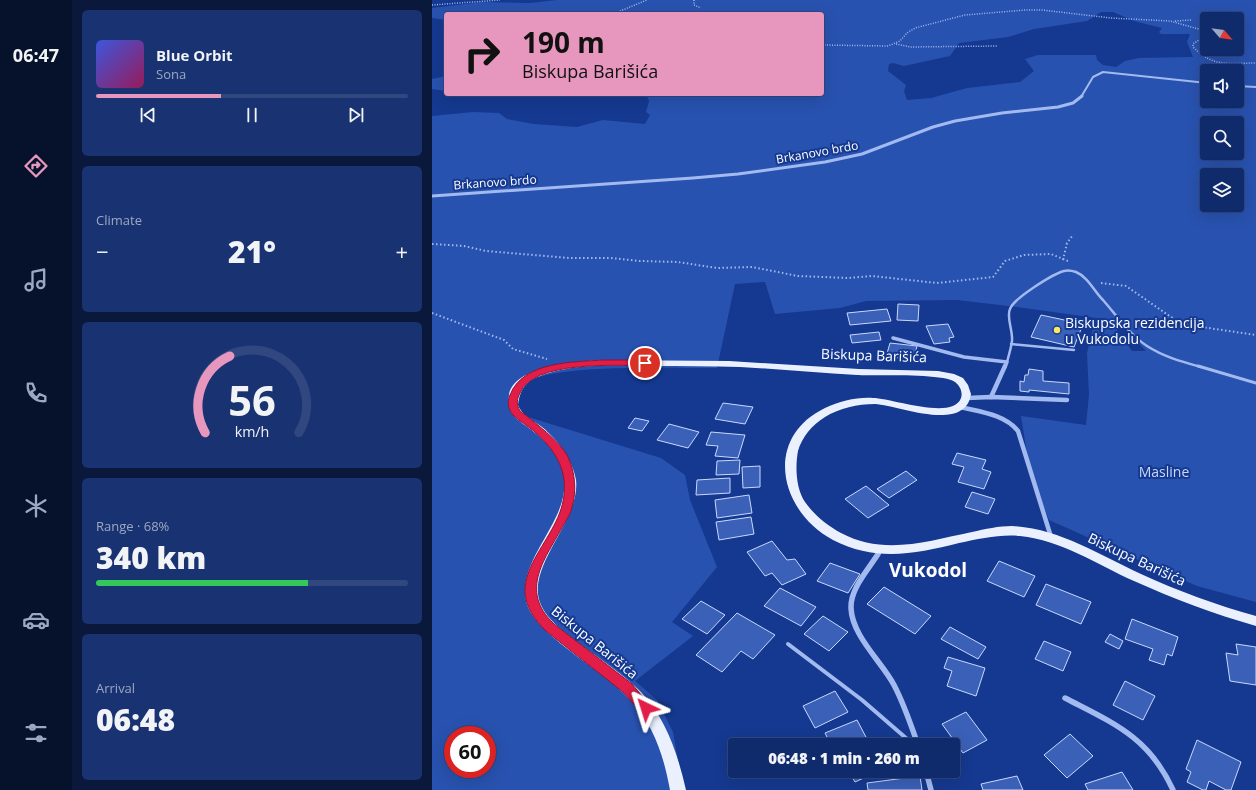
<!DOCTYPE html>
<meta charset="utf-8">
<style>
body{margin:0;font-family:"Open Sans",sans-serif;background:#193372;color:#f1f3f6;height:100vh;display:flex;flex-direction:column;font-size:15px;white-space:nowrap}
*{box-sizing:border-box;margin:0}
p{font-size:13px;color:#9ca7c2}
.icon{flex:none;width:22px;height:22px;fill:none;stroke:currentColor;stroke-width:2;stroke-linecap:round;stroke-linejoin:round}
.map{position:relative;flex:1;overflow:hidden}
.panel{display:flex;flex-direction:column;gap:10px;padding:10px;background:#09183b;width:360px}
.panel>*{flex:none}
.hud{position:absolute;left:12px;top:12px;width:380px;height:84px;border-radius:4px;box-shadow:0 4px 16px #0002,0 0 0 1px #30477f;background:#e797bd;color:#111;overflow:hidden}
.needle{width:26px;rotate:118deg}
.buttons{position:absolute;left:768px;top:12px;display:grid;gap:8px}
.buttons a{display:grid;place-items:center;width:44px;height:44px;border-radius:4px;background:#102b6c;box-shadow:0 4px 16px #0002,0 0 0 1px #30477f;font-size:20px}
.speed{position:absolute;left:12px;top:726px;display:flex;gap:8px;font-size:20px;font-weight:700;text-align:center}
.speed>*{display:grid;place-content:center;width:52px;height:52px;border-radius:50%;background:#102b6c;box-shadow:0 4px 16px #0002,0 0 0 1px #30477f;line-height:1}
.speed .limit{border:6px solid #d22;background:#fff;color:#111}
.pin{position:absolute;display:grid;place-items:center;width:34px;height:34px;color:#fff;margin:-17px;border:2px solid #fff;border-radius:50%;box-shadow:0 1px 4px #0007}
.me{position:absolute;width:44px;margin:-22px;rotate:319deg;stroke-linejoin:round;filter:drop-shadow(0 0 3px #0008)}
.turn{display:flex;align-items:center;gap:14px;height:84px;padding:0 12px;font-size:18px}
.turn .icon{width:52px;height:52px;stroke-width:2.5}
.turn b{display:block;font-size:28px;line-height:34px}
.big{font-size:30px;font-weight:800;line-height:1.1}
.panel .card{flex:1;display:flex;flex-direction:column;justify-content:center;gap:6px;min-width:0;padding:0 14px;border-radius:6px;background:#193372}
.panel .dial{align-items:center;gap:0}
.dial svg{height:104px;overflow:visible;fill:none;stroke:#30477f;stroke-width:7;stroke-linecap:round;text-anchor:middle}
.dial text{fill:#f1f3f6;stroke:none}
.song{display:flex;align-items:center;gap:12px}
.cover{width:48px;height:48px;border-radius:6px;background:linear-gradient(135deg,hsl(230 70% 55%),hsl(330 70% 35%))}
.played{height:4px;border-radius:2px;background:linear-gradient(90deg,#e797bd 40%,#30477f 40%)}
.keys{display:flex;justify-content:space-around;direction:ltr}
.heat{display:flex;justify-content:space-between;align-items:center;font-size:22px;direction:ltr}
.charge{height:6px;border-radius:3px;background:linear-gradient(90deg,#34c759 68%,#30477f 0)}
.trip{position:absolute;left:296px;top:738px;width:232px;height:40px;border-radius:4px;background:#102b6c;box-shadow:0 4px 16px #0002,0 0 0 1px #30477f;font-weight:800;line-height:40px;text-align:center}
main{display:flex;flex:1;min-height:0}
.dock{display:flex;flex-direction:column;width:72px;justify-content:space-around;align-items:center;background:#06112b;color:#9ca7c2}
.dock .icon{width:28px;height:28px}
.dock .selected{color:#e797bd}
.dock b{font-size:18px;color:#f1f3f6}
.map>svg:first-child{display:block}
.green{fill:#2852af;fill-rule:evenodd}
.building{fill:#3a60b7;stroke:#c9d8fc}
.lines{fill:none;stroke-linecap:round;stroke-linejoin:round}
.path-far1{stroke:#a2baf0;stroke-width:1.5;stroke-dasharray:1 1.5;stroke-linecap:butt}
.path{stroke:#a2baf0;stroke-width:2;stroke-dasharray:1.5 2.5;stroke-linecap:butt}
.lane-far2{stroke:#a2baf0;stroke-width:2.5}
.lane-far1{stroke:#a2baf0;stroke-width:3}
.lane{stroke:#a2baf0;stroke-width:4}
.street-far4{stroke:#a2baf0;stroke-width:2}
.street-far3{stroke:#a2baf0;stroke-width:3}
.street-far2{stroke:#a2baf0;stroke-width:3.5}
.street-far1{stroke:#a2baf0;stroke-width:4.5}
.street{stroke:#a2baf0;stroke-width:5.5}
.primary{fill:#ebf0ff;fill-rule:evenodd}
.route{fill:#e11d48;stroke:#92132f}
.poi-dot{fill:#ffe861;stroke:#153990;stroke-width:1.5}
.labels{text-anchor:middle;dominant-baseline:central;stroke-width:4;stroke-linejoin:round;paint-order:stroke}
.far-street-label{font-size:12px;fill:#fff;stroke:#153990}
.poi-label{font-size:14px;fill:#fff;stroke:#153990;text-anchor:start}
.street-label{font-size:14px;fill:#fff;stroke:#153990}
.park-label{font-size:14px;fill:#c9d8fc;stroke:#153990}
.near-quarter-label{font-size:19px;font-weight:bold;fill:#fff;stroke:#153990}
</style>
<main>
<nav class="dock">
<b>06:47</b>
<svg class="icon selected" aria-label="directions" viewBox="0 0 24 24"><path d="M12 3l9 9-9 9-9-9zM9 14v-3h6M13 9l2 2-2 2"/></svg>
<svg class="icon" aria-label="music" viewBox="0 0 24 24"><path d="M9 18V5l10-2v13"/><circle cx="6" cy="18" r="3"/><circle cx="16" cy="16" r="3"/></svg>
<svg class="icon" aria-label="phone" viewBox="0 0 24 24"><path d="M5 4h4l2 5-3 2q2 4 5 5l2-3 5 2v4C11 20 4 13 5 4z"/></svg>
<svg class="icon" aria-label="climate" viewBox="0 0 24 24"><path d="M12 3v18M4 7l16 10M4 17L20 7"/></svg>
<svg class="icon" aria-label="car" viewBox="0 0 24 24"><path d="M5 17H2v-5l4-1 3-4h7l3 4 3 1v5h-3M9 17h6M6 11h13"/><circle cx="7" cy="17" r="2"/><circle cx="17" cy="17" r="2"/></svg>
<svg class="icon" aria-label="filters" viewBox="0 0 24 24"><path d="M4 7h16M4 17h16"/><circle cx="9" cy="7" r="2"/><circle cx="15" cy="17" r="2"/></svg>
</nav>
<section class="panel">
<div class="card">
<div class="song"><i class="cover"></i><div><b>Blue Orbit</b><p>Sona</p></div></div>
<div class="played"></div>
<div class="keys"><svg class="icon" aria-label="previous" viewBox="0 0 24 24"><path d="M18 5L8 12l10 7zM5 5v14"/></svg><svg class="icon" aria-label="pause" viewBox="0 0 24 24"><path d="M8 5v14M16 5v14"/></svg><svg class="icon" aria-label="next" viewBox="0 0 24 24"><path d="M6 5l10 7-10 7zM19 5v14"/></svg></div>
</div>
<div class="card"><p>Climate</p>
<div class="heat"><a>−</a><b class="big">21°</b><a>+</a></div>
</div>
<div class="card dial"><svg viewBox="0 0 100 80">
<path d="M14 69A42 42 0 1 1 86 69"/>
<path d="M14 69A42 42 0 0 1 33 10" stroke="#e797bd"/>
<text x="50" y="56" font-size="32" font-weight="700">56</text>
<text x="50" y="72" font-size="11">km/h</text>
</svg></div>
<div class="card"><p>Range · 68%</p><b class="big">340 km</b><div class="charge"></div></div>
<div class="card"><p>Arrival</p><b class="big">06:48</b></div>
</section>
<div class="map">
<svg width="824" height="790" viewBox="0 0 824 790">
<rect width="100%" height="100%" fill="#153990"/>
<g class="green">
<path d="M125 0H824V602L765 586 617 520 598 472 589 416 654 425 657 395 655 353 662 323 679 322 700 351H714L686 321 585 307 525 300 434 301 408 308 343 314 333 282 303 284 285 368C250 369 114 362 92 385 86 392 85 402 86 411L96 417 229 458 253 475 258 500 285 567 240 622 261 636 203 681 225 700 241 732 251 790H0V116L41 112 67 113 75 119 102 124 145 127 171 120 213 124 218 115 214 112 217 101 214 94H390V14H14V20L0 18V8L49 2 98 3ZM669 12H681L702 21 730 28 727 32 729 34H758L755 42 761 57 707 58 693 61 684 67 671 65 665 60 664 55H606L593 59 602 71 588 82 535 88 499 98 475 100 472 91 474 85 456 71 457 64 461 63 472 66 518 56 527 43 576 37 602 29 655 21ZM775 19H805V49H775ZM775 71H805V101H775ZM775 123H805V153H775ZM775 175H805V205H775ZM21 735H55V769H21Z"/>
<path d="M14 76V91L0 89V79Z"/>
</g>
<g class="building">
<path d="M466 304 487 305 486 321 465 320Z"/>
<path d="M455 309 459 321 418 325 415 313Z"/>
<path d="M609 315 651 324 642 347 599 337Z"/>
<path d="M516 324 522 337 517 338 518 342 502 344 494 326Z"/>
<path d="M447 332 449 340 420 343 418 335Z"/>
<path d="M458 343 485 346 482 359 454 357Z"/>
<path d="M597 369 611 371V381L637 383V394L597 390V392L588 391V381L592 382 593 375H596Z"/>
<path d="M291 403 321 407 313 424 283 419Z"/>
<path d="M203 418 217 421 210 431 196 428Z"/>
<path d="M237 424 267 432 256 448 225 440Z"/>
<path d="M279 432 313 435 306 458 283 456 286 446 274 445Z"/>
<path d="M525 453 554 460 550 469 559 472 552 489 526 482 532 467 520 464Z"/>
<path d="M308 460 307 474 284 475 285 461Z"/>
<path d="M328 466V487L311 488 310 467Z"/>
<path d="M474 471 485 480 457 498 445 489Z"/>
<path d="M298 478V493L264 495 265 480Z"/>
<path d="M434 486 457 505 436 518 413 499Z"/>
<path d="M540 492 563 499 556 514 533 507Z"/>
<path d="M317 495 320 513 285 518 283 500Z"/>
<path d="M319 517 322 534 287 540 284 522Z"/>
<path d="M340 541 355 560 363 559 374 574 350 585 340 573 333 576 315 552Z"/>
<path d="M567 561 603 576 592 597 555 581Z"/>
<path d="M398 563 428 574 416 593 385 581Z"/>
<path d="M614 584 659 602 649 624 604 605Z"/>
<path d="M452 587 499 616 483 634 435 604Z"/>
<path d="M348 588 384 607 369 626 332 606Z"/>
<path d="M269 601 293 615 275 634 250 619Z"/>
<path d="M305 613 343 635 321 659 309 651 290 672 264 655Z"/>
<path d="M391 616 416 632 397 651 372 634Z"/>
<path d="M700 619 746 637 740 656 735 654 732 665 717 660 721 649 693 639Z"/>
<path d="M518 627 554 647 546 659 509 639Z"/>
<path d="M678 634 691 641 687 649 673 642Z"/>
<path d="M612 641 639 652 631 671 603 659Z"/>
<path d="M804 644 824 647V685L798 681 794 653 806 655Z"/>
<path d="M516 657 553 668 544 696 515 686 520 671 512 668Z"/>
<path d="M693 681 723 696 711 720 681 705Z"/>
<path d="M403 691 416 712 383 728 371 706Z"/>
<path d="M534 712 555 740 531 753 510 724Z"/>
<path d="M425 720 435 739 421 745H399L393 733Z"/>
<path d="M638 734 661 756 635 778 612 755Z"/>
<path d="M765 740 809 762 799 790H794L777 781 774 790H771L755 782 759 772 754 769Z"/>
<path d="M417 771H447L423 782Z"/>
<path d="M690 772 701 790H656L653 784Z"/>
<path d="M488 776 490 790H436L435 783Z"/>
<path d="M585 776 591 790H551L549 784Z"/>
</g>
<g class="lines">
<g class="path-far1">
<path d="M262 0V5L269 8"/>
<path d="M0 5 68 0"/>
<path d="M181 14 215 0"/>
<path d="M743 21 760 20"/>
<path d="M464 44 478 47 565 46"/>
<path d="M390 45 456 46 468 41 475 33 483 28 533 15 593 10H610L679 18 738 21 770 30 771 37 761 44V47C782 68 797 63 824 63"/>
</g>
<g class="path">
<path d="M0 244 32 246 54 251 137 258H179L208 261 246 262 285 268 320 267 366 276 416 278 440 276 505 283 561 277 573 261 592 255 619 254 636 261"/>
<path d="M631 260 635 243 641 235"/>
<path d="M669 283 694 286 739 317 756 325 824 335"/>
<path d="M0 313 72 340 81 349 115 359"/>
</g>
<g class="lane-far2">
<path d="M579 344 642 350"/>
<path d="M575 362C577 355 579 348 580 341 581 330 574 317 578 309 582 298 621 274 632 271 636 270 641 271 644 272 656 277 662 291 671 300 685 316 698 335 715 346 732 357 751 362 769 367"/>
</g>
<path class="lane-far1" d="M766 366 824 383"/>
<path class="lane" d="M356 644 430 700 482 745"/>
<g class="street-far4">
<path d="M805 86 824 87"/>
<path d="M649 97 661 77 671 72 775 83"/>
</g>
<path class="street-far3" d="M0 196 261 178 306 174 393 162 430 154 501 127 523 121 570 113 626 107 641 103 650 96"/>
<path class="street-far2" d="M461 338 532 357 575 362 573 367"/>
<g class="street-far1">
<path d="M559 397 573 366"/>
<path d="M535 398 559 397 635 400"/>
<path d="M528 407C548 412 572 414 586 431L619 537"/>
<path d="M445 555 448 551"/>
</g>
<g class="street">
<path d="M446 554C436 570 418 589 419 608 420 636 450 662 462 685 472 704 479 725 486 745"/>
<path d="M633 698C681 723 717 737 741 790"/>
<path d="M494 771 499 790"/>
</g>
<path class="primary" d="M165 360 297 361 427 369 506 371 522 374 531 378 536 385 539 394C533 434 466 405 443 404 425 404 408 408 393 417 380 425 370 437 366 451 363 467 364 489 373 502 382 515 396 526 409 533 452 556 496 541 540 532 553 529 567 526 580 526 626 528 668 555 709 574 746 591 784 605 824 616V626C782 614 742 599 702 581 666 565 629 540 588 536 568 534 547 539 527 543 483 554 444 562 401 540 347 511 331 438 393 408 408 401 425 397 441 398 459 398 521 421 529 398 531 392 528 386 523 382 511 373 444 376 425 375 386 373 347 369 308 367 279 366 251 366 222 366 188 366 150 363 117 373 97 379 89 384 86 405 90 416 101 420 110 427 125 439 141 460 144 480 149 521 92 567 109 605 117 623 137 635 152 647 171 661 192 675 209 692 234 718 246 755 254 790H238C232 757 222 725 198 700 181 681 158 667 137 650 123 639 103 624 96 607 81 567 128 530 132 491 132 488 133 483 133 479 130 461 117 443 102 432 95 426 87 422 81 415 76 408 76 403 77 395 82 366 141 363 165 360Z"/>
</g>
<path class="route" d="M172 360H213L217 363 213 366C184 365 100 361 88 393 85 399 84 404 88 411 101 421 129 442 136 457 143 472 145 491 140 507 139 513 135 519 132 524 114 558 86 590 122 624L200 684 220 708 218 712 214 714 209 712 191 692 114 631C60 579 127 545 132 495 135 468 122 449 103 432 96 426 87 421 81 415 76 409 75 402 78 395 91 361 142 362 172 360Z"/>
<circle class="poi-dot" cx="625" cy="330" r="4"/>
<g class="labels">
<g class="far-street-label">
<text transform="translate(385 152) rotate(-10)">Brkanovo brdo</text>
<text transform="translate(63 182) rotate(-4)">Brkanovo brdo</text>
</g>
<g class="poi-label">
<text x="633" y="322">Biskupska rezidencija<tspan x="633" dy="16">u Vukodolu</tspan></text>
</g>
<g class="street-label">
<text transform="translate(442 355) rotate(2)">Biskupa Barišića</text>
<text transform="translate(705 559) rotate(25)">Biskupa Barišića</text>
<text transform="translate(163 642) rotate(39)">Biskupa Barišića</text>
</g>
<g class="park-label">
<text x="732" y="471">Masline</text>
</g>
<g class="near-quarter-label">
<text x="496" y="570">Vukodol</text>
</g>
</g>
</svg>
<div class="buttons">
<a><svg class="needle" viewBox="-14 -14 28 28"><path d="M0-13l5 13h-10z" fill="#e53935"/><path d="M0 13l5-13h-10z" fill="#9ca7c2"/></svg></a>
<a><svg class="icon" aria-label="sound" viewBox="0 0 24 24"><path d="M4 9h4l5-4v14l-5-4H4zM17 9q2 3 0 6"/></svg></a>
<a><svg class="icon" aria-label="search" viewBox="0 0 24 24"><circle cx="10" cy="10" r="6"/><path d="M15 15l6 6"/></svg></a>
<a><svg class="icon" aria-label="layers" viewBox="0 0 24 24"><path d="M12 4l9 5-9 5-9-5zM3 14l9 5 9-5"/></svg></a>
</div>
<div class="speed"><div class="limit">60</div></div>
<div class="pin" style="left:213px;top:363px;background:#d93025"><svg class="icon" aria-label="arrive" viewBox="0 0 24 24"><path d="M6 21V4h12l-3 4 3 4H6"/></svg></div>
<svg class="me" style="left:214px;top:708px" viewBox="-20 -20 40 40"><path d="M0-17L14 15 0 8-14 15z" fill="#e11d48" stroke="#fff" stroke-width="4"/></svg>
<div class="trip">06:48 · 1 min · 260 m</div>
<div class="hud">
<div class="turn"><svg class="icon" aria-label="right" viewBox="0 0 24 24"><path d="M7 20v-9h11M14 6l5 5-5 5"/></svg><div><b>190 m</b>Biskupa Barišića</div></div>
</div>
</div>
</main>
